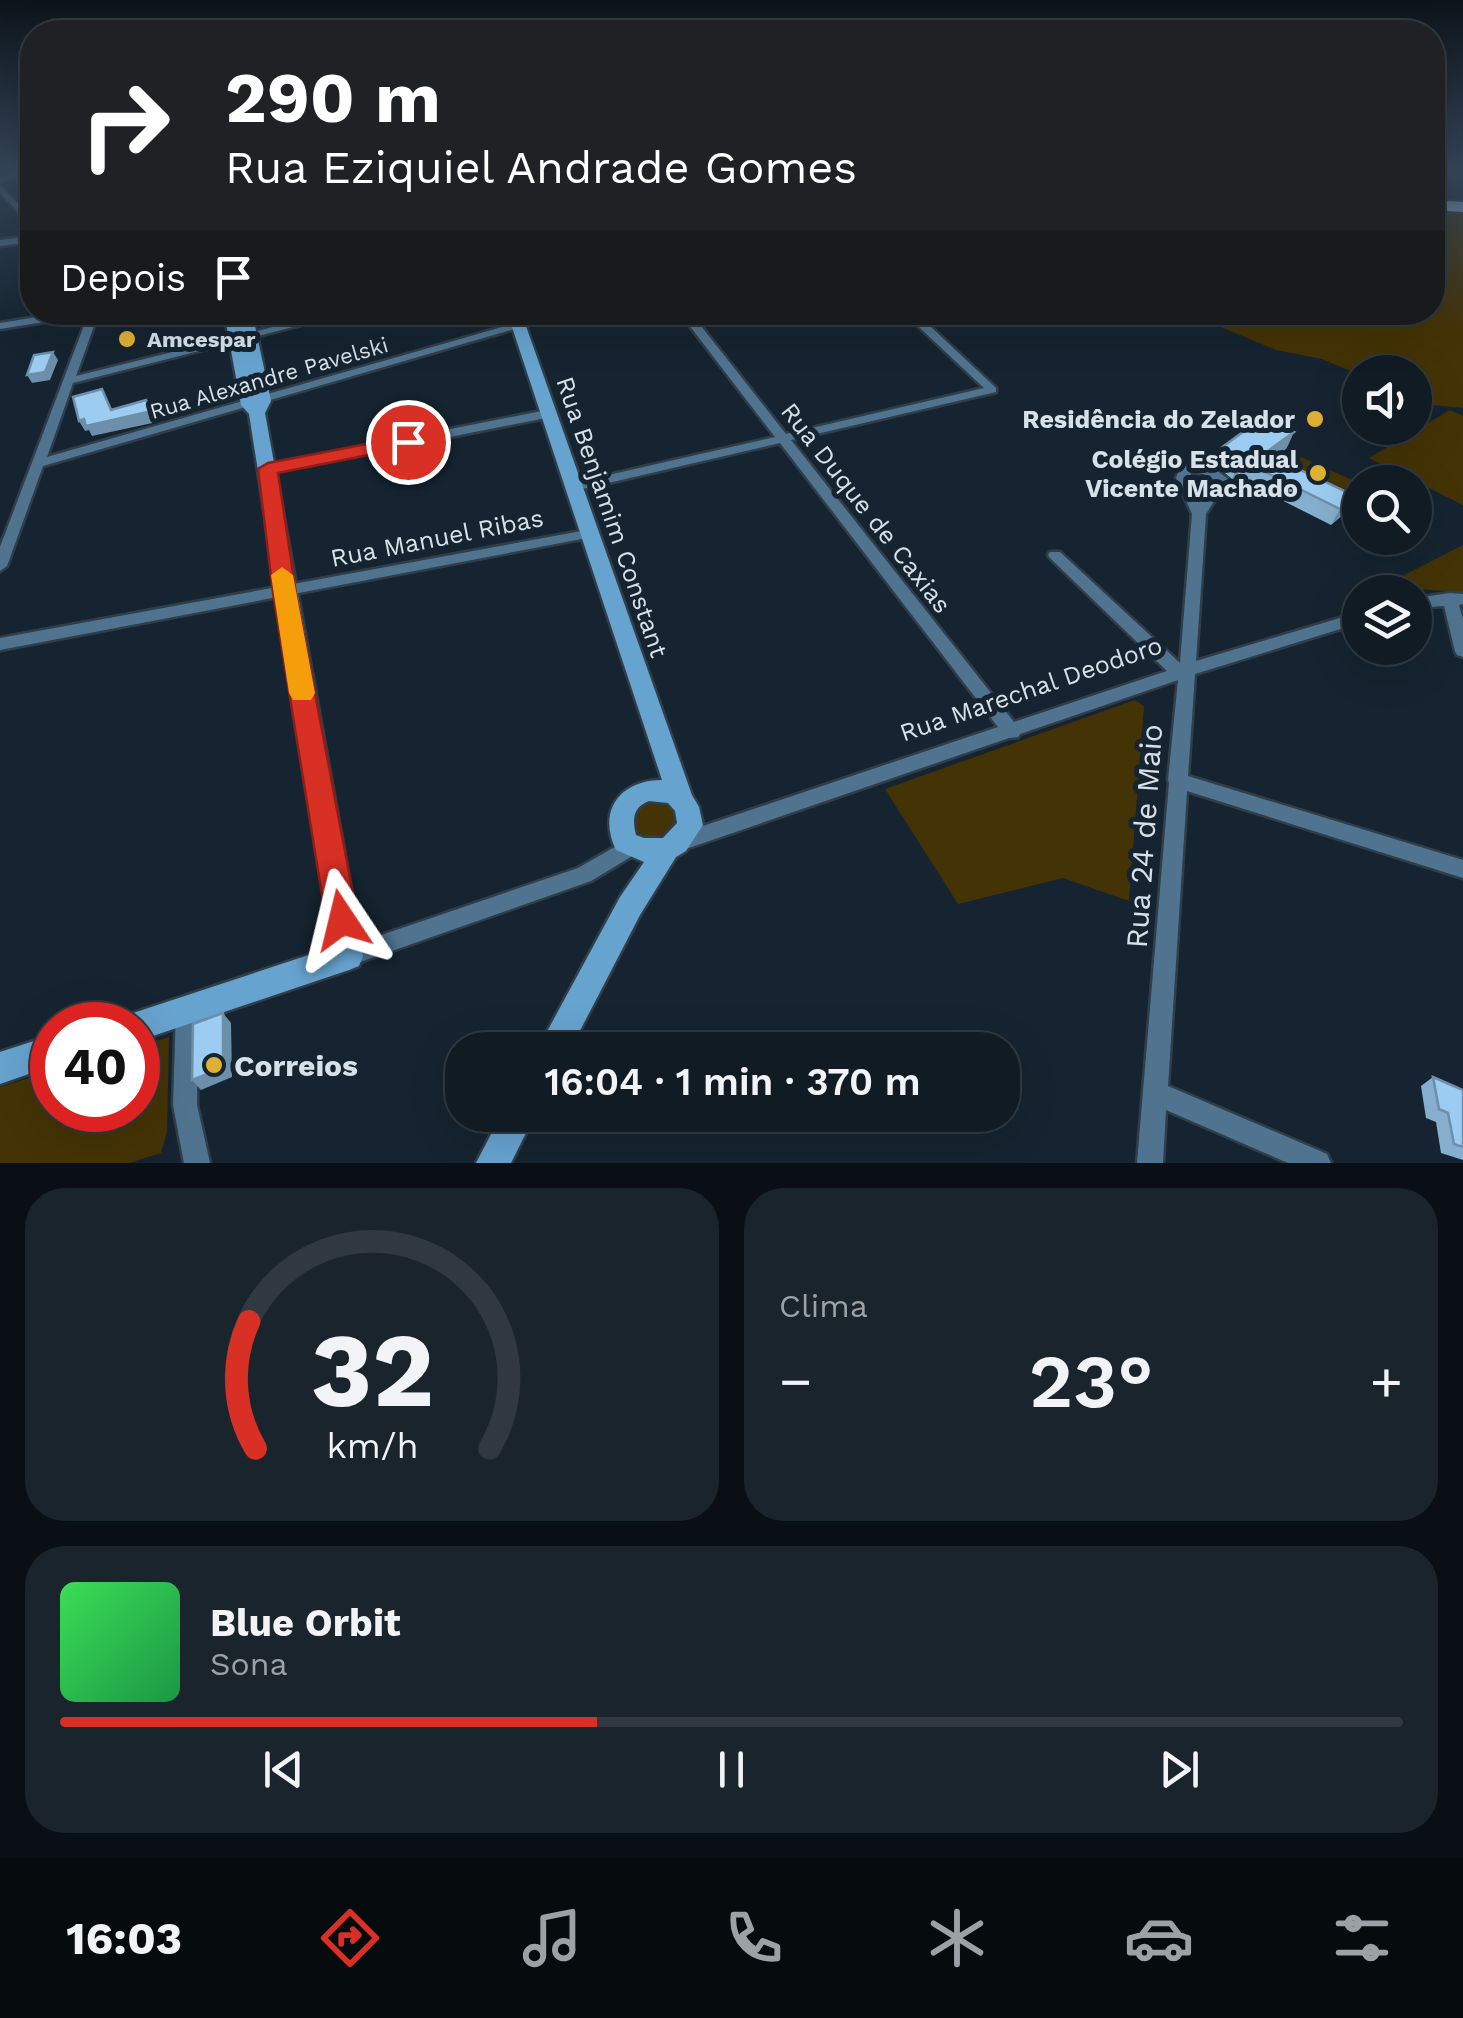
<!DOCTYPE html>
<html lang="pt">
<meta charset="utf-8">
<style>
body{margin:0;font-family:"Work Sans",sans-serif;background:#19242c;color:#f1f3f6;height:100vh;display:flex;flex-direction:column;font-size:38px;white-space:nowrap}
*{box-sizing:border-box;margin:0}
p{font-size:32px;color:#9ca1a6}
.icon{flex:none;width:55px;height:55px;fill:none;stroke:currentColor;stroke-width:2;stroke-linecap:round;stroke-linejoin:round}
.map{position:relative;height:1163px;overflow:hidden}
.details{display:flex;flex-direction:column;gap:25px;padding:25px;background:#090f14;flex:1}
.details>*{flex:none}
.guide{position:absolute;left:20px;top:20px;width:1425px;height:305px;border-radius:40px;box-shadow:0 10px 40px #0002,0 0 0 2px #303941;background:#202124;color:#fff;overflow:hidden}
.tools{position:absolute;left:1342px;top:355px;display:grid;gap:20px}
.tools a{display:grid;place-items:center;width:90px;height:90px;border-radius:50%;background:#101b24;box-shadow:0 10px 40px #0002,0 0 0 2px #303941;font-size:50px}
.speed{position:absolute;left:30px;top:1002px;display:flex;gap:20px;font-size:50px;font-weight:700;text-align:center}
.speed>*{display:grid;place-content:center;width:130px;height:130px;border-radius:50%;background:#101b24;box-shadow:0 10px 40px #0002,0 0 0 2px #303941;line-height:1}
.speed .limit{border:15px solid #d22;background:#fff;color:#111}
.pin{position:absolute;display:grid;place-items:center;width:85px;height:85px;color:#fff;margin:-42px;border:5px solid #fff;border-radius:50%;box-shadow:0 2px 10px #0007}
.me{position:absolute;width:110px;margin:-55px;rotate:350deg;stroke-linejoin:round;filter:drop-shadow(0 0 8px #0008)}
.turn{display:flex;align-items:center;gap:35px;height:210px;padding:0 40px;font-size:45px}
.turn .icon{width:130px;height:130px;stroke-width:2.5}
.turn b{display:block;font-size:70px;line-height:85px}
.then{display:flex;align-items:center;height:95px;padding:0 40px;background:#0003;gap:20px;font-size:38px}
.big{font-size:75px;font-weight:600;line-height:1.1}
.details .card{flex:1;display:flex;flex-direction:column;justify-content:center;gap:15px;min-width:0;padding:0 35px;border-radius:40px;background:#19242c}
.details .dial{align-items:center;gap:0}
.dial svg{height:260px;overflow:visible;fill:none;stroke:#303941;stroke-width:7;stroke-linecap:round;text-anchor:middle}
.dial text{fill:#f1f3f6;stroke:none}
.song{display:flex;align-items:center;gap:30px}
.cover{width:120px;height:120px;border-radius:15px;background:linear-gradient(135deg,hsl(130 70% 55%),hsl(140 70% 35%))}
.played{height:10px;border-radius:5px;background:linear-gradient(90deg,#d93025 40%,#303941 40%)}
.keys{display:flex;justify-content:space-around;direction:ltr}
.heat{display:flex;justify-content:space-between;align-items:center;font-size:55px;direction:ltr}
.details .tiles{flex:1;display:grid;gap:25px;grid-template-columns:1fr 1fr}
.card:last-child{grid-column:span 2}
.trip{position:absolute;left:445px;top:1032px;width:575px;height:100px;border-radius:40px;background:#101b24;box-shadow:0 10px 40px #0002,0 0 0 2px #303941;font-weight:600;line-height:100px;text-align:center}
.tab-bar{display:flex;height:160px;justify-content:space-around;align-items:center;background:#060b0e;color:#9ca1a6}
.tab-bar .icon{width:70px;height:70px}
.tab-bar .active{color:#d93025}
.tab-bar b{font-size:45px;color:#f1f3f6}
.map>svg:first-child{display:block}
.green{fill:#443305}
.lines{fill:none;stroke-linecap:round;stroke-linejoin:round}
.street-casing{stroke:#303e4a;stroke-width:5}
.secondary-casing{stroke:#303e4a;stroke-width:5}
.highway-casing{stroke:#303e4a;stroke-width:4}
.street{fill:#507490;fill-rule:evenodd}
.secondary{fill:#67a3cf;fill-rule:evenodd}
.highway{fill:#bfe2fe;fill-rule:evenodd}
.wall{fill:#86afcf}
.shaded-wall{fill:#6d8fa9}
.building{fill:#9cccf1;stroke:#6d8fa9;stroke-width:2.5}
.route{fill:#d93025;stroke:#8d1f18;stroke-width:2.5}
.slow{fill:#f59e0b}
.poi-dot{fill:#dfb034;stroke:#152430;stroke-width:4}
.labels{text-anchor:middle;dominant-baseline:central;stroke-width:10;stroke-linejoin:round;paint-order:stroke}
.far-poi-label{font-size:22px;font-weight:bold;fill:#d7e1e9;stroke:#152430;text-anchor:start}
.far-street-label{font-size:22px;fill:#d7e1e9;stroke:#152430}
.poi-label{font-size:25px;font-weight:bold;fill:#d7e1e9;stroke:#152430;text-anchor:end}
.street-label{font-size:25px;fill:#d7e1e9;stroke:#152430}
.near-street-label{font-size:30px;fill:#d7e1e9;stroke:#152430}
.near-poi-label{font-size:30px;font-weight:bold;fill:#d7e1e9;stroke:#152430;text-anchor:start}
</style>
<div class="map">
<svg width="1463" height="1163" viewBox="0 0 1463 1163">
<rect width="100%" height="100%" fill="#152430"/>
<g class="green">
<path d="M1433 208 1463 213V408L1432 405 1415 398V372L1360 375 1322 359 1276 350 1221 327 1205 316 1209 312H1432Z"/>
<path d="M1450 410 1463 416V505L1369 458Z"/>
<path d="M1290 452 1352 480 1355 485 1339 496 1272 464Z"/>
<path d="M1463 545V592L1381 587Z"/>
<path d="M1135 700 1144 706 1129 901 1063 878 958 904 885 789Z"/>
<path d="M648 798 674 803 681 822C664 838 655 847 633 835L630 813Z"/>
<path d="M169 1037 167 1132 161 1153 129 1163H0V1087L52 1071V1110H138V1046Z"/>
</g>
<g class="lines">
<g class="street-casing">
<g id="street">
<path d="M6 171H18L23 174 0 183V178L12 174Z"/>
<path d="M0 186 32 217V223H29L0 193Z"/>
<path d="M32 236V242L0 246V240Z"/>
<path d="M67 312H99L76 376 333 312H352L73 383 47 457 555 312H573L43 466 7 566 0 571V547L88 315 0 329V323Z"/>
<path d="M679 312H690L786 434 984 388 903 312H915L996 388V392L791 440 1014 722 1167 671 1050 558 1048 555 1050 552H1060L1180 663 1192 514 1176 478 1181 465 1212 467 1228 479 1206 514 1196 661 1360 612V623L1195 674 1188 776 1463 860V878L1187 791 1168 1086 1327 1154 1331 1163H1288L1166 1110 1163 1163H1137L1169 783 1168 780 1178 680 1020 734 1018 737 1009 738 677 852 670 849 667 843 670 837 998 727 780 443 574 491 569 490 567 487 569 484 775 437ZM1191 472 1204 474 1214 480 1200 501 1190 478Z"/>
<path d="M547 410 551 411V417L267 473 260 469 267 465Z"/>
<path d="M587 530 592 531 594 534 592 537 0 650V638Z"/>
<path d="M1450 593 1463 594V604L1459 605 1463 619V657L1457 655 1455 651 1444 606 1415 608V598Z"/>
<path d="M632 837 639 840 642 846 639 852 591 881 349 966 341 963 338 956 341 949 349 946 578 868Z"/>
<path d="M187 999 195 1002 198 1010 197 1105 210 1163H184L173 1105 176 1010 179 1002Z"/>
</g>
</g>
<g class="secondary-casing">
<g id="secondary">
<path d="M224 312H238L243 337 238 312H252L271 401 265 413 363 956 359 966 349 970 138 1041V1025H123L127 1015 333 947 249 414 241 405Z"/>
<path d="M507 312H521L692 795 699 807 703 825 686 851 676 857 640 915 570 1050H537L620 897 644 862 616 850C597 811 620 780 662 780ZM649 801 668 803 675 811 677 823 663 838H644L636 835C632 819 633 807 649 801Z"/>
<path d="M52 1035V1066L0 1084V1052Z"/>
<path d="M501 1115H535L511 1163H476Z"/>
</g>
</g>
<g class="highway-casing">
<path id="highway" d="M1432 200 1463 202V212L1432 210Z"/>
</g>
<use href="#street" class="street"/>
<use href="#secondary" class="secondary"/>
<use href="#highway" class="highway"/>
</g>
<g class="wall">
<path d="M1221 448H1287L1274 457 1346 512 1331 525 1236 477 1232 479 1214 464Z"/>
<path d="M1433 1077 1463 1090V1160L1441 1153 1436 1122 1426 1118 1421 1086Z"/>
</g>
<g class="shaded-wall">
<path d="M53 352 58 360 50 380 32 383 27 375Z"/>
<path d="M102 389 115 419 152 411 157 422 92 436 89 430 85 431 79 421Z"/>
<path d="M1294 432 1287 448 1258 469 1265 453Z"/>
<path d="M1243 461 1236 477 1232 479 1239 462Z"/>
<path d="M1355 496 1346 512 1331 525 1340 509Z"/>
<path d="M223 1013 231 1023 232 1077 201 1090 192 1080Z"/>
</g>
<g class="building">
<path d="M53 352 45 372 27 375 34 355Z"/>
<path d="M102 389 111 410 146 400 152 411 86 426 84 419 79 421 73 397Z"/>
<path d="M1262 418 1294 432 1265 453 1355 496 1340 509 1243 461 1239 462 1221 448Z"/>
<path d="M223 1013V1068L192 1080 193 1024Z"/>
<path d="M1433 1077 1463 1090V1147L1454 1144 1448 1113 1439 1109Z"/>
</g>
<linearGradient id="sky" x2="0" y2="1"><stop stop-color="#0c141a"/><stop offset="0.51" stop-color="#354559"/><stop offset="1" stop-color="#354559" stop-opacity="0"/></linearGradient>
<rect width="1463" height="334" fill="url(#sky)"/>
<path class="route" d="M408 436 414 438V446L278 473 296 593 358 920 354 930 342 934 331 930 326 920 273 593 258 469 268 463Z"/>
<path class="slow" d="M282 567 293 575 315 693 311 700H293L289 693 271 575Z"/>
<g class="poi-dot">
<circle cx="127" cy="339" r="10"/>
<circle cx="1315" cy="419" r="10"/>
<circle cx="1318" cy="473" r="10"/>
<circle cx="214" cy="1065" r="10"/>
</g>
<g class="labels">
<g class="far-poi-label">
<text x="147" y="339">Amcespar</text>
</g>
<g class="far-street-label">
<text transform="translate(269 378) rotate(-16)">Rua Alexandre Pavelski</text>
</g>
<g class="poi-label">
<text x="1295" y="419">Residência do Zelador</text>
<text x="1298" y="459">Colégio Estadual<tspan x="1298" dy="29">Vicente Machado</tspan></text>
</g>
<g class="street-label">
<text transform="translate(866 508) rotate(52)">Rua Duque de Caxias</text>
<text transform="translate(612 517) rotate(71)">Rua Benjamim Constant</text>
<text transform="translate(437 538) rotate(-11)">Rua Manuel Ribas</text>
<text transform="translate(1031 689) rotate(-19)">Rua Marechal Deodoro</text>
</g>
<g class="near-street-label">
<text transform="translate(1144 836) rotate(-86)">Rua 24 de Maio</text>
</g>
<g class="near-poi-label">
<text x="234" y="1065">Correios</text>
</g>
</g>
</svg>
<div class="tools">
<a><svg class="icon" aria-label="sound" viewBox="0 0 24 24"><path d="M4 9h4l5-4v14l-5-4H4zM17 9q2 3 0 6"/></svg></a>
<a><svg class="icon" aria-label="search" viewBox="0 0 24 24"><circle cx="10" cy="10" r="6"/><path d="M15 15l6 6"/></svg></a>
<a><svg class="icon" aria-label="layers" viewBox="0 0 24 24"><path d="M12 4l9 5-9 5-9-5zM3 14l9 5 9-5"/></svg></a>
</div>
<div class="speed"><div class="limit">40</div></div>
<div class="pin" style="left:408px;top:442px;background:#d93025"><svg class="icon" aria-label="arrive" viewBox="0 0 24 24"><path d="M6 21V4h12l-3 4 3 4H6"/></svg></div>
<svg class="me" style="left:342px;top:920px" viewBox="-20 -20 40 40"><path d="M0-17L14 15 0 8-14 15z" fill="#d93025" stroke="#fff" stroke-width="4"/></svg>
<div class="trip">16:04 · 1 min · 370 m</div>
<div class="guide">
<div class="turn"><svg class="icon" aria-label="right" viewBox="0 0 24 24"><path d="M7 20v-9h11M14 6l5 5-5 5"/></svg><div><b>290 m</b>Rua Eziquiel Andrade Gomes</div></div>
<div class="then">Depois<svg class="icon" aria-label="arrive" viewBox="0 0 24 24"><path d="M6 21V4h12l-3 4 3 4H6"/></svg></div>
</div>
</div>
<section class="details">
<div class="tiles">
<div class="card dial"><svg viewBox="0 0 100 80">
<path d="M14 69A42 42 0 1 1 86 69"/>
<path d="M14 69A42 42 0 0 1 12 30" stroke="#d93025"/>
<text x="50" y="56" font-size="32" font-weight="700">32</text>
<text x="50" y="72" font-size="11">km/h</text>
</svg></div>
<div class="card"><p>Clima</p>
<div class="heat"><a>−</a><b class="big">23°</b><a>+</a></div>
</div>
<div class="card">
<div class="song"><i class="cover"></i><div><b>Blue Orbit</b><p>Sona</p></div></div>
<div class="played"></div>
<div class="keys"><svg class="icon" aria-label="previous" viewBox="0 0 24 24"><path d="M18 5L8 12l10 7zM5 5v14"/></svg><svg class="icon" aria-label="pause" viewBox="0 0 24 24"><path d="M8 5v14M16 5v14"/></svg><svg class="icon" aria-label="next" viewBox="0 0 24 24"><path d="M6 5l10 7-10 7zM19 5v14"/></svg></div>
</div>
</div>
</section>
<nav class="tab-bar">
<b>16:03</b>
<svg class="icon active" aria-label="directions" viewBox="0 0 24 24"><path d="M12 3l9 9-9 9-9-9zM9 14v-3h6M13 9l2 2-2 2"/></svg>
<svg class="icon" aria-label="music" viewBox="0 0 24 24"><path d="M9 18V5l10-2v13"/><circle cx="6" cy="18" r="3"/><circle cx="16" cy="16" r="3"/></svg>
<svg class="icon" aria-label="phone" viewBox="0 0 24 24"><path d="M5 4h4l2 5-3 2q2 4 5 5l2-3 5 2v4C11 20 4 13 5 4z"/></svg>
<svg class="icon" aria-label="climate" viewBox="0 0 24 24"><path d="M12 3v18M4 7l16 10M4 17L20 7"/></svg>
<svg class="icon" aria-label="car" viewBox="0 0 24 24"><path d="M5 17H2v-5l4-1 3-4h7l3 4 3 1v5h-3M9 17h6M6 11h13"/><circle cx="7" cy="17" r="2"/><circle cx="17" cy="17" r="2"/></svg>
<svg class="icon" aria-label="filters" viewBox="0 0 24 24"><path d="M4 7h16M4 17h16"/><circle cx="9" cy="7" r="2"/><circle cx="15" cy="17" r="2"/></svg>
</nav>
